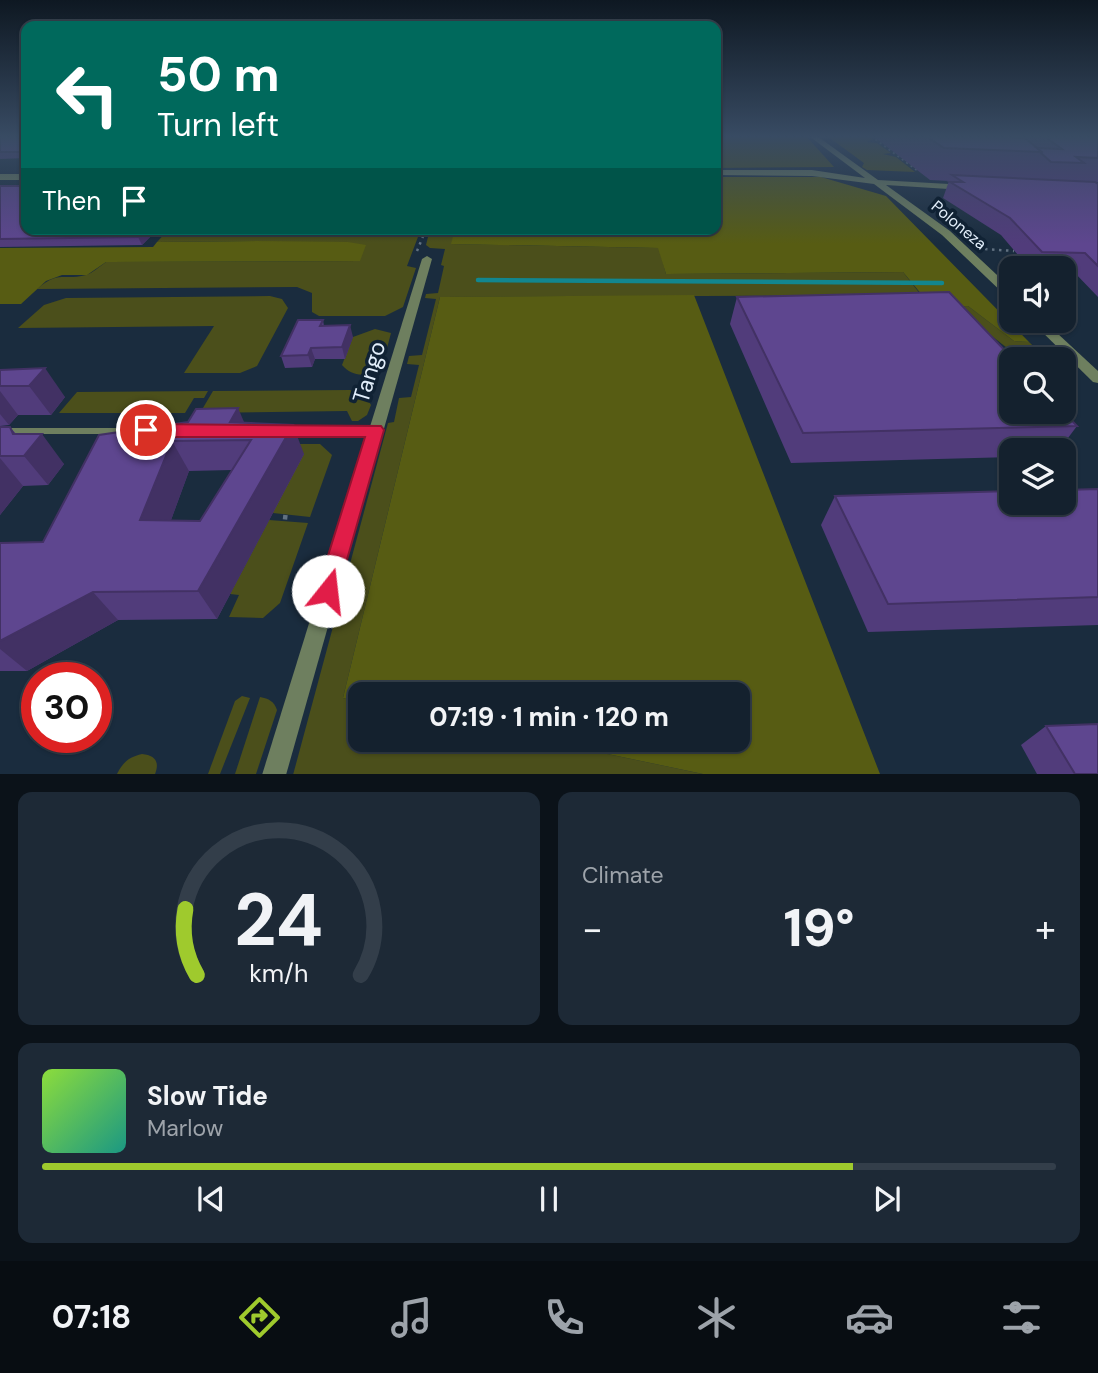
<!DOCTYPE html>
<meta charset="utf-8">
<style>
body{margin:0;font-family:"DM Sans",sans-serif;background:#1d2936;color:#f1f3f6;height:100vh;display:flex;flex-direction:column;font-size:26px;white-space:nowrap}
*{box-sizing:border-box;margin:0}
p{font-size:23px;color:#9da3aa}
.icon{flex:none;width:38px;height:38px;fill:none;stroke:currentColor;stroke-width:2;stroke-linecap:round;stroke-linejoin:round}
.map{position:relative;height:774px;overflow:hidden}
.details{display:flex;flex-direction:column;gap:18px;padding:18px;background:#0b1219;flex:1}
.details>*{flex:none}
.banner{position:absolute;left:21px;top:21px;width:700px;height:214px;border-radius:14px;box-shadow:0 2px 5px #0004,0 0 0 2px #333e4a;background:#00695c;color:#fff;overflow:hidden}
.buttons{position:absolute;left:999px;top:256px;display:grid;gap:14px}
.buttons a{display:grid;place-items:center;width:77px;height:77px;border-radius:14px;background:#14212e;box-shadow:0 2px 5px #0004,0 0 0 2px #333e4a;font-size:35px}
.speed{position:absolute;left:21px;top:662px;display:flex;gap:14px;font-size:35px;font-weight:700;text-align:center}
.speed>*{display:grid;place-content:center;width:91px;height:91px;border-radius:50%;background:#14212e;box-shadow:0 2px 5px #0004,0 0 0 2px #333e4a;line-height:1}
.speed .limit{border:10px solid #d22;background:#fff;color:#111}
.pin{position:absolute;display:grid;place-items:center;width:60px;height:60px;color:#fff;margin:-30px;border:4px solid #fff;border-radius:50%;box-shadow:0 2px 7px #0007}
.me{position:absolute;width:77px;margin:-38px;rotate:16deg;stroke-linejoin:round;filter:drop-shadow(0 0 5px #0008)}
.turn{display:flex;align-items:center;gap:24px;height:147px;padding:0 21px;font-size:32px}
.turn .icon{width:91px;height:91px;stroke-width:2.5}
.turn b{display:block;font-size:49px;line-height:60px}
.then{display:flex;align-items:center;height:66px;padding:0 21px;background:#0003;gap:14px;font-size:26px}
.big{font-size:52px;font-weight:800;line-height:1.1}
.details .card{flex:1;display:flex;flex-direction:column;justify-content:center;gap:10px;min-width:0;padding:0 24px;border-radius:14px;background:#1d2936}
.details .dial{align-items:center;gap:0}
.dial svg{height:182px;overflow:visible;fill:none;stroke:#333e4a;stroke-width:7;stroke-linecap:round;text-anchor:middle}
.dial text{fill:#f1f3f6;stroke:none}
.song{display:flex;align-items:center;gap:21px}
.cover{width:84px;height:84px;border-radius:10px;background:linear-gradient(135deg,hsl(90 70% 55%),hsl(170 70% 35%))}
.played{height:7px;border-radius:4px;background:linear-gradient(90deg,#9fca2d 80%,#333e4a 80%)}
.keys{display:flex;justify-content:space-around;direction:ltr}
.heat{display:flex;justify-content:space-between;align-items:center;font-size:38px;direction:ltr}
.details .tiles{flex:1;display:grid;gap:18px;grid-template-columns:1fr 1fr}
.card:last-child{grid-column:span 2}
.trip{position:absolute;left:348px;top:682px;width:402px;height:70px;border-radius:14px;background:#14212e;box-shadow:0 2px 5px #0004,0 0 0 2px #333e4a;font-weight:800;line-height:70px;text-align:center}
.menu{display:flex;height:112px;justify-content:space-around;align-items:center;background:#080d12;color:#9da3aa}
.menu .icon{width:49px;height:49px}
.menu .active{color:#9fca2d}
.menu b{font-size:32px;color:#f1f3f6}
.map>svg:first-child{display:block}
.green{fill:#4b4f1b}
.forest{fill:#575c13}
.lines{fill:none;stroke-linecap:round;stroke-linejoin:round}
.stream{stroke:#12868f;stroke-width:4.5}
.path-far2{stroke:#617181;stroke-width:2;stroke-dasharray:2 3.5;stroke-linecap:butt}
.path-far1{stroke:#617181;stroke-width:2.5;stroke-dasharray:2.5 4.5;stroke-linecap:butt}
.path{stroke:#617181;stroke-width:4.5;stroke-dasharray:4.5 6;stroke-linecap:butt}
.service{fill:#6e7f5f;fill-rule:evenodd}
.minor{fill:#6e7f5f;fill-rule:evenodd}
.wall{fill:#513c7b;fill-rule:evenodd}
.shaded-wall{fill:#423164}
.building{fill:#5e468f;stroke:#423164;stroke-width:2;fill-rule:evenodd}
.route{fill:#e11d48;stroke:#92132f;stroke-width:2}
.labels{text-anchor:middle;dominant-baseline:central;stroke-width:7;stroke-linejoin:round;paint-order:stroke}
.far-street-label{font-size:16px;fill:#e2eefa;stroke:#102234}
.near-street-label{font-size:23px;fill:#e2eefa;stroke:#102234}
</style>
<div class="map">
<svg width="1098" height="775" viewBox="0 0 1098 775">
<rect width="100%" height="100%" fill="#1a2c3e"/>
<g class="green">
<path d="M716 136H806L834 167 716 168Z"/>
<path d="M827 136H869L873 139 867 142 877 143 891 153 883 154 896 157 915 172 867 170 862 167 864 163Z"/>
<path d="M169 229H421L407 266 416 268 403 307 385 316H319L312 312V293L297 287 37 289C59 270 64 281 86 275 93 273 100 266 106 262L360 261 259 241 157 242Z"/>
<path d="M430 229H455L452 244 659 248 666 274 903 272 921 295 440 297 343 698 360 702V740H541L703 774 293 775 388 423 394 422 399 398 411 397 419 365 407 364 409 356 422 355 436 299 425 298 426 294 438 293 444 266 441 265 445 249 430 248 426 245Z"/>
<path d="M270 296 282 299 288 308 257 366 240 373H184L214 326 18 328 44 305 66 298Z"/>
<path d="M968 306 1014 341 1029 342 1047 359 1020 358 970 319 940 307Z"/>
<path d="M375 329 391 333 382 367C369 377 353 378 342 365L353 337Z"/>
<path d="M350 390 364 394 371 405 367 415 358 421H352L347 411 200 413 213 391Z"/>
<path d="M208 391 204 398H194L185 413H59L77 392Z"/>
<path d="M283 444H320L332 455 310 517 273 513Z"/>
<path d="M269 520 308 523 280 603 263 618 229 617 239 595 230 594Z"/>
<path d="M242 696 250 698 220 774H208L235 701Z"/>
<path d="M260 697C269 699 274 701 277 710L256 774H235Z"/>
<path d="M142 754C155 755 160 762 155 774H117C123 762 129 757 142 754Z"/>
</g>
<g class="forest">
<path d="M716 177H821L886 196 1029 342 1014 341 968 306 932 307 903 272 666 274 658 248 451 244 455 229H716Z"/>
<path d="M259 241 348 242 366 245 360 261 106 262 87 275H62L46 281 21 304H0V248L153 247 157 242Z"/>
<path d="M694 295 880 774H703L541 740H738V695H360V702L343 698 440 297Z"/>
</g>
<g class="lines">
<path class="stream" d="M478 280 942 283"/>
<path class="path-far2" d="M871 136 918 171"/>
<g class="path-far1">
<path d="M985 249 1014 251"/>
<path d="M417 251 426 229"/>
</g>
<path class="path" d="M283 517 291 518"/>
<g class="service">
<path d="M375 427 378 428 380 430 378 432 375 433 286 434 283 433 281 431 283 429 286 428Z"/>
<path d="M0 428H139L142 429 144 431 142 433 139 434H0Z"/>
</g>
<g class="minor">
<path d="M809 136H817L878 180 967 185V189L964 190 886 185 950 231 1012 289V299L1008 298 942 235 874 184 812 176 716 175V170H812L865 178Z"/>
<rect x="0" y="174" width="26" height="6"/>
<path d="M427 256 432 259 286 775H262L422 259Z"/>
<path d="M1030 320H1043L1098 371V383L1093 382Z"/>
</g>
</g>
<g class="wall">
<path d="M0 136H26V158L0 159Z"/>
<path d="M873 136H1098V182L1074 181 1098 184V297L1073 271H1064V268H1029L1001 235 943 198 949 181 930 180Z"/>
<path d="M0 186 26 229H158L142 245 0 247Z"/>
<path d="M737 297 1077 426 1059 450H1012V457L791 463 730 324Z"/>
<path d="M323 320 324 326 353 337 345 359H315L312 367 285 368 281 356Z"/>
<path d="M0 370 65 397 51 415H18L9 425 0 426Z"/>
<path d="M244 423 304 454 217 619 118 620 27 671H0V543L43 542 99 435ZM232 470 200 521 171 520 189 471Z"/>
<path d="M0 427H10L16 434 64 464 48 485 23 486 0 515Z"/>
<path d="M1098 489V625L868 632 821 525 835 496Z"/>
<path d="M1046 726 1098 774H1037L1021 745Z"/>
</g>
<g class="shaded-wall">
<path d="M146 229H158L142 245 138 237Z"/>
<path d="M350 325 353 337 345 359 342 347Z"/>
<path d="M311 348 315 359 312 367 308 355Z"/>
<path d="M45 368 65 397 51 415 29 386Z"/>
<path d="M0 391 18 415 9 425 0 414Z"/>
<path d="M238 408 251 438 230 422Z"/>
<path d="M293 425 304 454 217 619 198 591Z"/>
<path d="M10 427 28 450 42 434 64 464 48 485 24 456Z"/>
<path d="M172 441 189 471 160 550 140 520Z"/>
<path d="M0 458 23 486 0 515Z"/>
<path d="M93 592 118 620 27 671 0 649V641Z"/>
</g>
<g class="building">
<rect x="0" y="136" width="26" height="16"/>
<path d="M926 136H1012L1015 138H1025L1042 152 944 148Z"/>
<path d="M1044 136H1098V158L1076 157 1084 163 1051 162 1041 153 1042 152 1037 148 1062 149Z"/>
<path d="M952 175 1095 182 1098 184V266L1085 253 1042 252 1010 218 950 182H963Z"/>
<path d="M0 186H26V229H146L138 237 0 239Z"/>
<path d="M949 292 1013 359H1012V411H1063L1077 426 803 433 737 297Z"/>
<path d="M298 320H323L320 326 350 325 342 347 311 348 308 355 281 356Z"/>
<path d="M45 368 29 386H0V370Z"/>
<path d="M238 408 230 422 293 425 198 591 93 592 0 641V543L43 542 99 435 188 422 196 409ZM251 440 200 521 140 520 172 441Z"/>
<path d="M0 427H10L13 434H42L24 456H0Z"/>
<path d="M1098 489V597L888 604 835 496 1012 491V502H1064V490Z"/>
<path d="M1098 724V774H1075L1046 726Z"/>
</g>
<linearGradient id="sky" x2="0" y2="1"><stop stop-color="#0e1822"/><stop offset="0.56" stop-color="#384b63"/><stop offset="1" stop-color="#384b63" stop-opacity="0"/></linearGradient>
<rect width="1098" height="244" fill="url(#sky)"/>
<path class="route" d="M146 424 381 426 384 430 336 598 328 601 320 598 317 591 365 437H146L137 430Z"/>
<g class="labels">
<g class="far-street-label">
<text transform="translate(959 225) rotate(40)">Poloneza</text>
</g>
<g class="near-street-label">
<text transform="translate(369 372) rotate(-73)">Tango</text>
</g>
</g>
</svg>
<div class="buttons">
<a><svg class="icon" aria-label="sound" viewBox="0 0 24 24"><path d="M4 9h4l5-4v14l-5-4H4zM17 9q2 3 0 6"/></svg></a>
<a><svg class="icon" aria-label="search" viewBox="0 0 24 24"><circle cx="10" cy="10" r="6"/><path d="M15 15l6 6"/></svg></a>
<a><svg class="icon" aria-label="layers" viewBox="0 0 24 24"><path d="M12 4l9 5-9 5-9-5zM3 14l9 5 9-5"/></svg></a>
</div>
<div class="speed"><div class="limit">30</div></div>
<div class="pin" style="left:146px;top:430px;background:#d93025"><svg class="icon" aria-label="arrive" viewBox="0 0 24 24"><path d="M6 21V4h12l-3 4 3 4H6"/></svg></div>
<svg class="me" style="left:328px;top:591px" viewBox="-20 -20 40 40"><circle r="19" fill="#fff"/><path d="M0-13L10 11 0 6-10 11z" fill="#e11d48"/></svg>
<div class="trip">07:19 · 1 min · 120 m</div>
<div class="banner">
<div class="turn"><svg class="icon" aria-label="left" viewBox="0 0 24 24"><path d="M17 20v-9H6M10 6l-5 5 5 5"/></svg><div><b>50 m</b>Turn left</div></div>
<div class="then">Then<svg class="icon" aria-label="arrive" viewBox="0 0 24 24"><path d="M6 21V4h12l-3 4 3 4H6"/></svg></div>
</div>
</div>
<section class="details">
<div class="tiles">
<div class="card dial"><svg viewBox="0 0 100 80">
<path d="M14 69A42 42 0 1 1 86 69"/>
<path d="M14 69A42 42 0 0 1 9 40" stroke="#9fca2d"/>
<text x="50" y="56" font-size="32" font-weight="700">24</text>
<text x="50" y="72" font-size="11">km/h</text>
</svg></div>
<div class="card"><p>Climate</p>
<div class="heat"><a>−</a><b class="big">19°</b><a>+</a></div>
</div>
<div class="card">
<div class="song"><i class="cover"></i><div><b>Slow Tide</b><p>Marlow</p></div></div>
<div class="played"></div>
<div class="keys"><svg class="icon" aria-label="previous" viewBox="0 0 24 24"><path d="M18 5L8 12l10 7zM5 5v14"/></svg><svg class="icon" aria-label="pause" viewBox="0 0 24 24"><path d="M8 5v14M16 5v14"/></svg><svg class="icon" aria-label="next" viewBox="0 0 24 24"><path d="M6 5l10 7-10 7zM19 5v14"/></svg></div>
</div>
</div>
</section>
<nav class="menu">
<b>07:18</b>
<svg class="icon active" aria-label="directions" viewBox="0 0 24 24"><path d="M12 3l9 9-9 9-9-9zM9 14v-3h6M13 9l2 2-2 2"/></svg>
<svg class="icon" aria-label="music" viewBox="0 0 24 24"><path d="M9 18V5l10-2v13"/><circle cx="6" cy="18" r="3"/><circle cx="16" cy="16" r="3"/></svg>
<svg class="icon" aria-label="phone" viewBox="0 0 24 24"><path d="M5 4h4l2 5-3 2q2 4 5 5l2-3 5 2v4C11 20 4 13 5 4z"/></svg>
<svg class="icon" aria-label="climate" viewBox="0 0 24 24"><path d="M12 3v18M4 7l16 10M4 17L20 7"/></svg>
<svg class="icon" aria-label="car" viewBox="0 0 24 24"><path d="M5 17H2v-5l4-1 3-4h7l3 4 3 1v5h-3M9 17h6M6 11h13"/><circle cx="7" cy="17" r="2"/><circle cx="17" cy="17" r="2"/></svg>
<svg class="icon" aria-label="filters" viewBox="0 0 24 24"><path d="M4 7h16M4 17h16"/><circle cx="9" cy="7" r="2"/><circle cx="15" cy="17" r="2"/></svg>
</nav>
